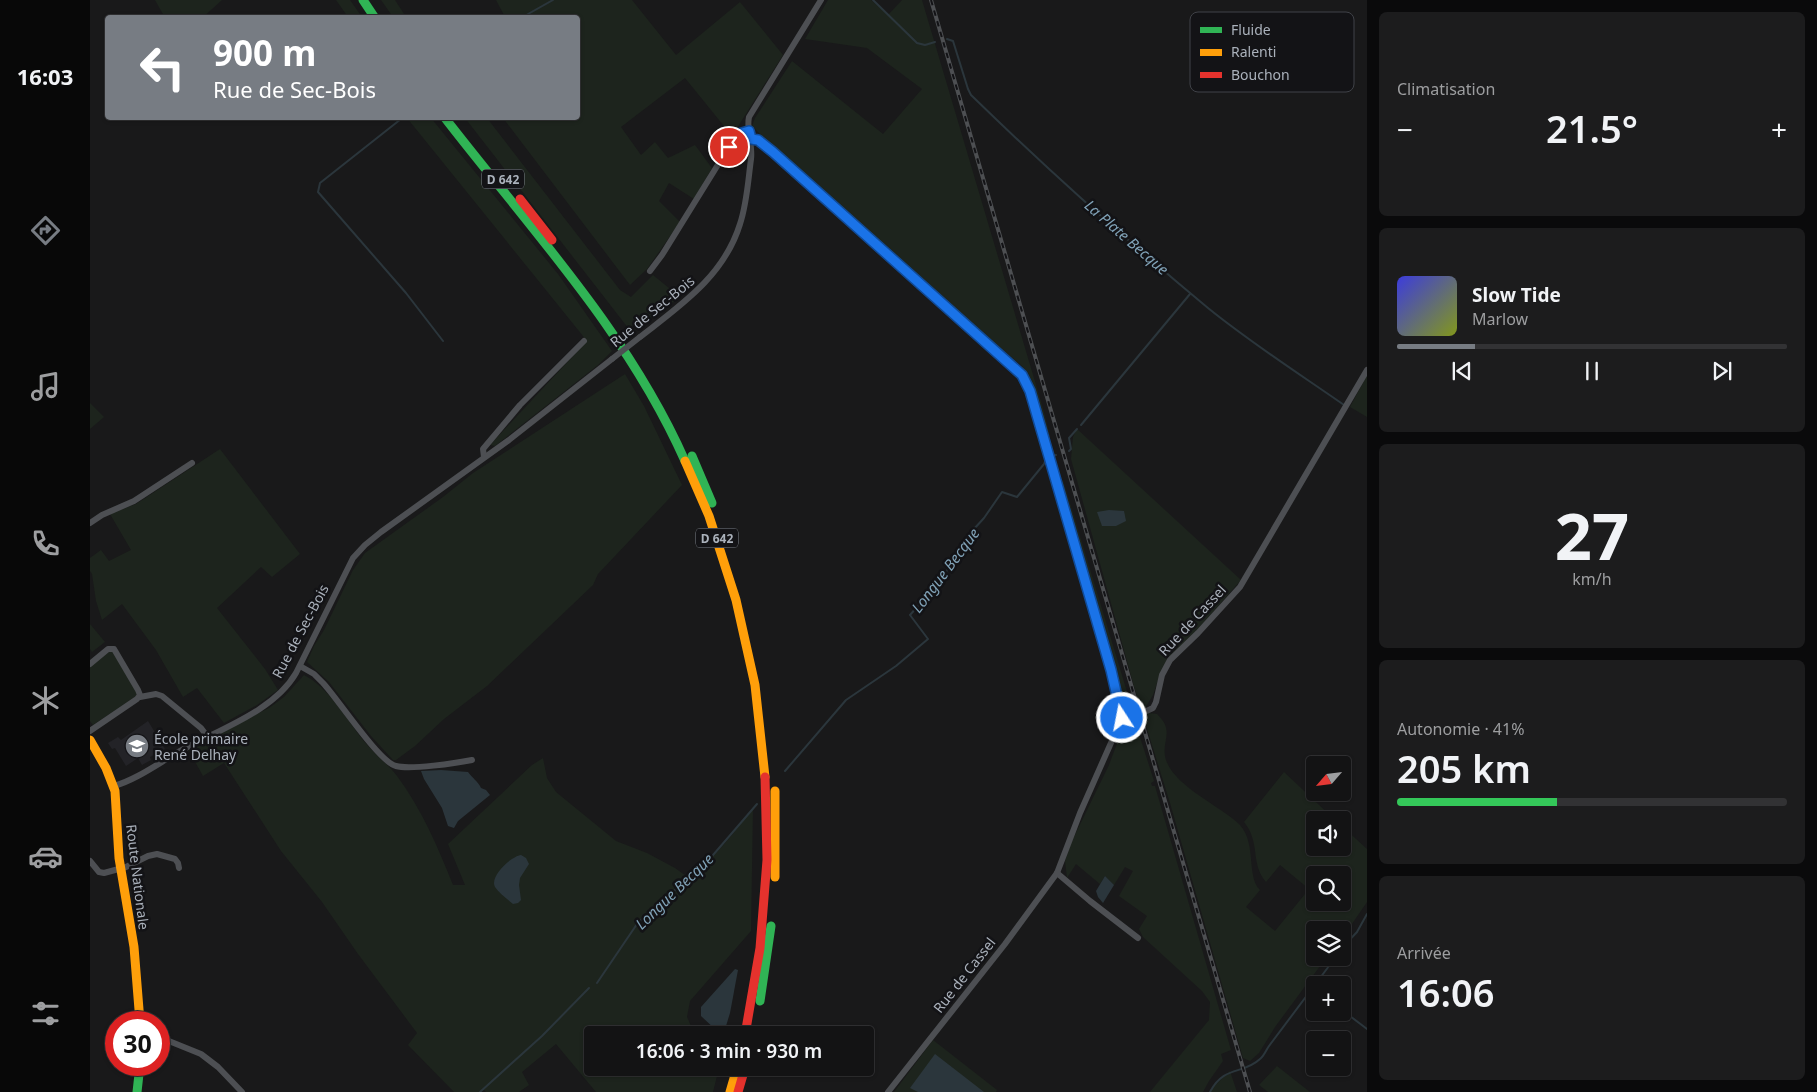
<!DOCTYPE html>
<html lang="fr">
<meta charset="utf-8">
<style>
body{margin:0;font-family:"Noto Sans",sans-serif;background:#1c1c1d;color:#f1f3f6;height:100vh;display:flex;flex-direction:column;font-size:19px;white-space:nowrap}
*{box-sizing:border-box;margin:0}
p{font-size:16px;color:#9d9ea0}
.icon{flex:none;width:28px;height:28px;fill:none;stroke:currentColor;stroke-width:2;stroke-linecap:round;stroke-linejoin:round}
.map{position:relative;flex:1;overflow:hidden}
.side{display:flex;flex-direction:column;gap:12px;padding:12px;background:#0a0a0b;width:450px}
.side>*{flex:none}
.guide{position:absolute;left:15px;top:15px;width:475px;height:105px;border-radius:5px;box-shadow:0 1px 4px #0004,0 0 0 1px #323234;background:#777c83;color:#fff;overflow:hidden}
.needle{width:32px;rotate:242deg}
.controls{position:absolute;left:1216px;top:756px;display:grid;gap:10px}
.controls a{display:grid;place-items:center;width:45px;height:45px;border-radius:5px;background:#131314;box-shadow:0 1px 4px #0004,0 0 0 1px #323234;font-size:25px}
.speed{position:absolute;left:15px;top:1011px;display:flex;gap:10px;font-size:25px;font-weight:700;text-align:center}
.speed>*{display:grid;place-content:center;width:65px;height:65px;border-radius:50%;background:#131314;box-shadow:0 1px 4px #0004,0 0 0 1px #323234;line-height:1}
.speed .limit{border:8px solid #d22;background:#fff;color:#111}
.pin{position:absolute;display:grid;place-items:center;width:42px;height:42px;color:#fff;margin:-21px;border:2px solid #fff;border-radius:50%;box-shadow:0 1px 5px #0007}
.me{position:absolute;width:55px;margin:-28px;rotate:349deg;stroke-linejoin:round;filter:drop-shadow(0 0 4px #0008)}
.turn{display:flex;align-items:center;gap:18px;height:105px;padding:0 25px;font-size:22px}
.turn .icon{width:65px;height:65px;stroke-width:2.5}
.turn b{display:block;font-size:35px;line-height:42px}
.big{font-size:38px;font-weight:600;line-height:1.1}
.side .tile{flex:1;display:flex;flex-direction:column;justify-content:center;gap:8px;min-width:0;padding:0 18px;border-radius:8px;background:#1c1c1d}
.side .dial{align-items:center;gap:0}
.dial b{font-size:65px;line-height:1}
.song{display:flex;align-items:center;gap:15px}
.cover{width:60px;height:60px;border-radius:8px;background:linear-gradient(135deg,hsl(240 70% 55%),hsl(70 70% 35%))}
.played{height:5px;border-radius:2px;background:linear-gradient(90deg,#777c83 20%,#323234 20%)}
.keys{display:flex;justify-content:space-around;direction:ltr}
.heat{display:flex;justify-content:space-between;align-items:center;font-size:28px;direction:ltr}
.charge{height:8px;border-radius:4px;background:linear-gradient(90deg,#34c759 41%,#323234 0)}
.trip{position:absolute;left:494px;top:1026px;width:290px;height:50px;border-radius:5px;background:#131314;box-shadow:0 1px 4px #0004,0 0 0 1px #323234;font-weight:600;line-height:50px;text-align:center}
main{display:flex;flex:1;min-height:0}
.menu{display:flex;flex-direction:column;width:90px;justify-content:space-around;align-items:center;background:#080808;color:#9d9ea0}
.menu .icon{width:35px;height:35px}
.menu .on{color:#777c83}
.menu b{font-size:22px;color:#f1f3f6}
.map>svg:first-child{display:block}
.built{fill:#232327}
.green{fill:#1d241d;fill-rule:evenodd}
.water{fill:#2b363c}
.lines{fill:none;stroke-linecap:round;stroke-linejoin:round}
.stream{stroke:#2b363c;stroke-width:2}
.street{stroke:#4d4f53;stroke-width:6}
.fast{stroke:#30b455;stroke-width:9}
.slow{stroke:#ff9f0a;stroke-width:9}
.jam{stroke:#e5322d;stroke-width:9}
.rail-casing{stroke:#4d4f52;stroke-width:4}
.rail{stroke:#131316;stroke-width:2;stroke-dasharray:5.5;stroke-linecap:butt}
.street-bridge{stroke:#4d4f53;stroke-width:6}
.route-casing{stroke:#114b97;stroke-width:12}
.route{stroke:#1a73e8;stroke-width:9}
.labels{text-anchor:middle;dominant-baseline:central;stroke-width:5;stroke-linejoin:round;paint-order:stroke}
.shield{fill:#131316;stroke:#7d828a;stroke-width:1}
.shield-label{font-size:12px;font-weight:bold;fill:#aab1bb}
.street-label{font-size:14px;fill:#aab1bb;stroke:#131316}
.poi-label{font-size:14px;fill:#aab1bb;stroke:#131316;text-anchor:start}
.water-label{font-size:15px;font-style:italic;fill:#80a2b7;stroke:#131316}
.key{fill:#131316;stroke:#404248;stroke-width:1}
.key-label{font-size:14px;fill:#aab1bb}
</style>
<main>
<nav class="menu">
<b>16:03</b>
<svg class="icon on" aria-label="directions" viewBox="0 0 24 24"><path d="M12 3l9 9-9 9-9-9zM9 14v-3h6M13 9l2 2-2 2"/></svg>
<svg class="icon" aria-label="music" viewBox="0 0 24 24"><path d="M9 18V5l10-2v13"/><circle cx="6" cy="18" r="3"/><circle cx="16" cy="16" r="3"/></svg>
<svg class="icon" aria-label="phone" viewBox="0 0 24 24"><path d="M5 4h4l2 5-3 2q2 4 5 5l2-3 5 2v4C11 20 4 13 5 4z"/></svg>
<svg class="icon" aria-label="climate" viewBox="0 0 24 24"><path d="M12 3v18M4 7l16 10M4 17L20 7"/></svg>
<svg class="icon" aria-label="car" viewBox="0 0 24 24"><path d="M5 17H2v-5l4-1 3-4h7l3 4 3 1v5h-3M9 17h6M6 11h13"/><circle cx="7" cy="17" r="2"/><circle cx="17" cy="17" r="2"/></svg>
<svg class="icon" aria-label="filters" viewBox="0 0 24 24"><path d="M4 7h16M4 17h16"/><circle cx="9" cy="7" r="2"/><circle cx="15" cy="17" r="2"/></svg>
</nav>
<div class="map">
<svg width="1277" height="1092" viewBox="0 0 1277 1092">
<rect width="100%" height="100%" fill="#19191a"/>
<path class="built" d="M58 721 75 749 60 757 61 760 52 765 48 758 36 766 25 748 22 749 18 743 28 737 31 740Z"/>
<g class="green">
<path d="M65 0H132L112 18 72 17 74 16Z"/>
<path d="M246 0H260L272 17H258Z"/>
<path d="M291 0H305L316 17H303Z"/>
<path d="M406 0H542L586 55 650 2 693 55 642 136 595 78 531 127 551 155 565 142 578 158 605 145 622 168 604 199 579 183 569 201 590 222 557 269 540 285 413 118H488V18L415 17Z"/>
<path d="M738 0H781L798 15 812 0H832L954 412 960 436 955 438 937 377 932 366 839 288 683 147 662 126 665 118 702 61 793 134 832 89 777 48 715 39Z"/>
<path d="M317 118H341L468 274 522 351 508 365 405 446 400 445 497 341Z"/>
<path d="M375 118H397L530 290 541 297 563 275 590 297 542 333Z"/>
<path d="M535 374 554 406 592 485 508 574 503 585 397 686 354 719 325 746 306 760H303L281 736 239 682 217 662 224 646 234 630 263 570 275 553 353 497 383 473Z"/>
<path d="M1277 375V417L1260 407Z"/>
<path d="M0 403 14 417 0 429Z"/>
<path d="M987 429 1151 580 1103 635 1077 660 1071 671 1063 695 1055 708H1050L981 459 983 437Z"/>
<path d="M130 449 210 554 182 577 171 567 127 608 175 669 188 690 167 705 134 723 107 688 93 697 66 650 32 604 12 620 6 601 2 574 0 571V558L11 550 19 561 41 550 20 514 46 504Z"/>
<path d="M973 480 1041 705 1039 712 1034 711 1032 708 970 488Z"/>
<path d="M0 624 15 642 2 652 0 649Z"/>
<path d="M20 651 23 652 48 695 3 725 0 721V667Z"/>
<path d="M214 675C239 688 256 718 273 740 283 753 297 763 307 776 331 808 348 847 363 885H375L358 844 442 765 453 758 457 778 466 792 526 841 557 853 585 868 599 878C624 859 645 832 663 807L661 931 600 1001 597 1017 601 1026 609 1035H502V1068H629L623 1092H506L466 1044 432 1072 439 1085 429 1092H396L394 1090 391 1092H364L318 1045 327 1033 268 954 232 902 191 851 134 763 113 776 98 749 179 708 194 697Z"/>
<path d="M1059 713 1067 714C1086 732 1070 741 1076 760 1085 787 1131 806 1150 825 1167 844 1156 876 1170 890L1156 907 1185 931 1219 889 1190 865 1176 882C1160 864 1171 843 1154 822L1194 772 1245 820H1225V848H1252L1253 827 1277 849V902L1253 937 1252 930H1225V958H1236L1185 1027 1169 1053 1160 1061 1153 1058 1080 803 1053 716ZM1225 875H1252V902H1225Z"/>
<path d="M1044 718 1064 781 1061 783 1062 786H1065L1141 1050 1131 1054 1133 1061 1119 1081 1113 1092H1060L1119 1020 1120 1002 1112 991 1053 937 1049 929 1057 916 1029 896 1043 871 1035 867 1024 885 1015 876 1010 884 986 864 977 878 975 861 981 843 1019 765 1035 722Z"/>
<path d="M843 1040 907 1090 906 1092H804Z"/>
<path d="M1187 1066 1220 1092H1178L1169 1085Z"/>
<path d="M1140 1071 1147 1092H1121V1089Z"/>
</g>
<g class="water">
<path d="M1019 510 1034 511 1036 521 1026 526H1012L1007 512Z"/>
<path d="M351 770 378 772C382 778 388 781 391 788L396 790 400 795 368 821 364 828 358 826 352 808 334 779 331 771Z"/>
<path d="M431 855 436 858 439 864 430 878 429 885 431 900 428 903 423 904C417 899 409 893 405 887 399 876 422 856 431 855Z"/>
<path d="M1015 876 1024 885 1013 903 1008 897 1006 891Z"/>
<path d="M645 969 648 970 640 1013 636 1026 626 1030 611 1016V1007Z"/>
<path d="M845 1054 894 1092H828L820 1088Z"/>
</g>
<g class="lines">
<g class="stream">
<path d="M783 0 827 43 835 45 845 42"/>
<path d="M431 18 463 0"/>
<path d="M857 39 863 41 878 89 881 95C957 169 1036 240 1118 308 1161 343 1208 373 1254 405"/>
<path d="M311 119 230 183 228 192 316 293 353 341"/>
<path d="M991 425 1100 294"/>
<path d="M979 451 981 449 979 438 987 429"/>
<path d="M962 456 966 455"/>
<path d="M695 771 756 700 806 666 838 639 820 615 850 581 884 529 894 518 912 492 927 497 954 464 956 458"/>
<path d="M1252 948 1267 932 1277 914"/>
<path d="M507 983 547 924 564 907 611 869 667 804"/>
<path d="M1252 1010 1277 1029"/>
<path d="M390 1092 452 1036 499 988"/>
<path d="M1120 1092C1134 1065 1153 1075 1170 1059 1174 1056 1176 1050 1179 1046L1245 958"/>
</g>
<g class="street">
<path d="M661 139 668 140 683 152 923 366 934 377 939 391 1021 671 1032 718"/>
<path d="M560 271 572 255 647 134 659 131"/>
<path d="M550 337C591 305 634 276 650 224 657 203 658 181 661 159 663 145 656 131 659 117L731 0"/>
<path d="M394 457 393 449 430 405 494 341"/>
<path d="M0 523 12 515 44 501 102 463"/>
<path d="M0 664 18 649H24L48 690 50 695 47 699 0 731"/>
<path d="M210 666 224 674 233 683C248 699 289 762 306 766 320 770 367 763 382 760"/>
<path d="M50 697 66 694 72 696 111 728 117 736"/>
<path d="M1032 718 1050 714 1063 708 1066 702 1072 675 1080 660 1108 633 1150 587 1277 370"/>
<path d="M24 786C48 779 70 762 92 750 130 729 184 711 206 673L263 558 275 545 291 532 419 440 522 359"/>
<path d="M0 861 9 872 14 873 36 867 58 856 67 854 85 859 88 863 89 868"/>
<path d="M967 873 1000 901 1048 938"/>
<path d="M69 1037 111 1054 128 1067 152 1092"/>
<path d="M798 1092 915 944 967 873 990 813 1032 718"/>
</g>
<g class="fast">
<path d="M273 0 285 18"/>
<path d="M355 118C440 228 538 332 595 461"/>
<path d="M602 456 622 503"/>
<path d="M670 1001 681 926"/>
<path d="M47 1092 50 1065"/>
</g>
<g class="slow">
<path d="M595 461 619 516 646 600 665 685 675 777"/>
<path d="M0 740 16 768 25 791 29 858 44 947 50 1022"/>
<path d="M685 791V877"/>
<path d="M640 1092 647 1068"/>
</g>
<g class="jam">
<path d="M430 199 462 240"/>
<path d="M655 1035 670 948 677 860 675 777"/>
<path d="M648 1092 655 1068"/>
</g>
<g class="rail-casing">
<path id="rail" d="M841 0 1160 1092"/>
</g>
<use href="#rail" class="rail"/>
<path class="street-bridge" d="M522 359 550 337"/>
</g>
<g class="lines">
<g class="route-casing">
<path id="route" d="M639 147 648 134 659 131 661 139 668 140 683 152 932 375 940 391 1021 670 1032 718"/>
</g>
<use href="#route" class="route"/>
</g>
<defs>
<g id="school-disc" transform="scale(1.25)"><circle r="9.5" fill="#777c83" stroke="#131316"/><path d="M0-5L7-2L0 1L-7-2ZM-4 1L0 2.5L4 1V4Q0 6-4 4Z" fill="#fff"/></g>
</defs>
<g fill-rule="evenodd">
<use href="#school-disc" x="47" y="746"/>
</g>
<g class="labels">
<g class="shield">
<rect x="392" y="169.5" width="42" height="19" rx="4"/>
<rect x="606" y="528.5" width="42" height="19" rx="4"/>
</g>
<g class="shield-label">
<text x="413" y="179">D 642</text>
<text x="627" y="538">D 642</text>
</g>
<g class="street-label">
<text transform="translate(562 311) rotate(-39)">Rue de Sec-Bois</text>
<text transform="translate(1102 620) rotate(-47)">Rue de Cassel</text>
<text transform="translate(210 631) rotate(-62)">Rue de Sec-Bois</text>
<text transform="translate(48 877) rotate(83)">Route Nationale</text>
<text transform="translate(874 975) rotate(-52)">Rue de Cassel</text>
</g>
<g class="poi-label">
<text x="64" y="738">École primaire<tspan x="64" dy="16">René Delhay</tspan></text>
</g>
<g class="water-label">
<text transform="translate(1037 237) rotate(41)">La Plate Becque</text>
<text transform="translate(855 570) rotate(-53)">Longue Becque</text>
<text transform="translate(584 891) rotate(-44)">Longue Becque</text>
</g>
</g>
<rect x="1100" y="12" width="164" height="80" rx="8" class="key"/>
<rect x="1110" y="27" width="22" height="6" fill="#30b455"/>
<rect x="1110" y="49" width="22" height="7" fill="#ff9f0a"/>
<rect x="1110" y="72" width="22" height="6" fill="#e5322d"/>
<g class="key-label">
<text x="1141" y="35">Fluide</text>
<text x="1141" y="57">Ralenti</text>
<text x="1141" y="80">Bouchon</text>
</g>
</svg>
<div class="controls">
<a><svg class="needle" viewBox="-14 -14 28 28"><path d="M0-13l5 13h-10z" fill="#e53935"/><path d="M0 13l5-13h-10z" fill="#9d9ea0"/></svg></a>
<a><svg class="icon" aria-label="sound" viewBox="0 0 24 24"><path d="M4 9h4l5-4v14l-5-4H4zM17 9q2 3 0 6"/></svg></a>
<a><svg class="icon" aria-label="search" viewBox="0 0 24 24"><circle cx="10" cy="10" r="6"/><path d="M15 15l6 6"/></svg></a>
<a><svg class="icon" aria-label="layers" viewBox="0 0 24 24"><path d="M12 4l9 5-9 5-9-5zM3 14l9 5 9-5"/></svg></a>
<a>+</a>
<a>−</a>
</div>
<div class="speed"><div class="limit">30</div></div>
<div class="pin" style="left:639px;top:147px;background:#d93025"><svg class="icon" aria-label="arrive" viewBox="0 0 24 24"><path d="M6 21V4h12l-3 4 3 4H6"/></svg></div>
<svg class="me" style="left:1032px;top:718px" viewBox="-20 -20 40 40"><circle r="17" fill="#1a73e8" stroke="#fff" stroke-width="3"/><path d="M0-11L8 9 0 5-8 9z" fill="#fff"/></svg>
<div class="trip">16:06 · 3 min · 930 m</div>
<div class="guide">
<div class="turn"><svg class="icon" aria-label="left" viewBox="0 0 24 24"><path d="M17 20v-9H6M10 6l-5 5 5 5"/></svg><div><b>900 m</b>Rue de Sec-Bois</div></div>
</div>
</div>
<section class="side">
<div class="tile"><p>Climatisation</p>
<div class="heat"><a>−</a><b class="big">21.5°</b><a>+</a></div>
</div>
<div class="tile">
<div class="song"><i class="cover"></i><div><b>Slow Tide</b><p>Marlow</p></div></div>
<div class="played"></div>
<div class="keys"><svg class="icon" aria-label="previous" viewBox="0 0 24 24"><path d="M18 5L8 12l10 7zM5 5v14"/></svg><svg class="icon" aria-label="pause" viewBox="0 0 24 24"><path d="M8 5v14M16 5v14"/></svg><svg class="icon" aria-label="next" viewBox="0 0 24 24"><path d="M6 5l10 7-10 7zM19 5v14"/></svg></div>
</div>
<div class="tile dial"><b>27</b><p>km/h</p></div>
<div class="tile"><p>Autonomie · 41%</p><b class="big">205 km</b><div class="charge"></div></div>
<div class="tile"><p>Arrivée</p><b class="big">16:06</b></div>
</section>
</main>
